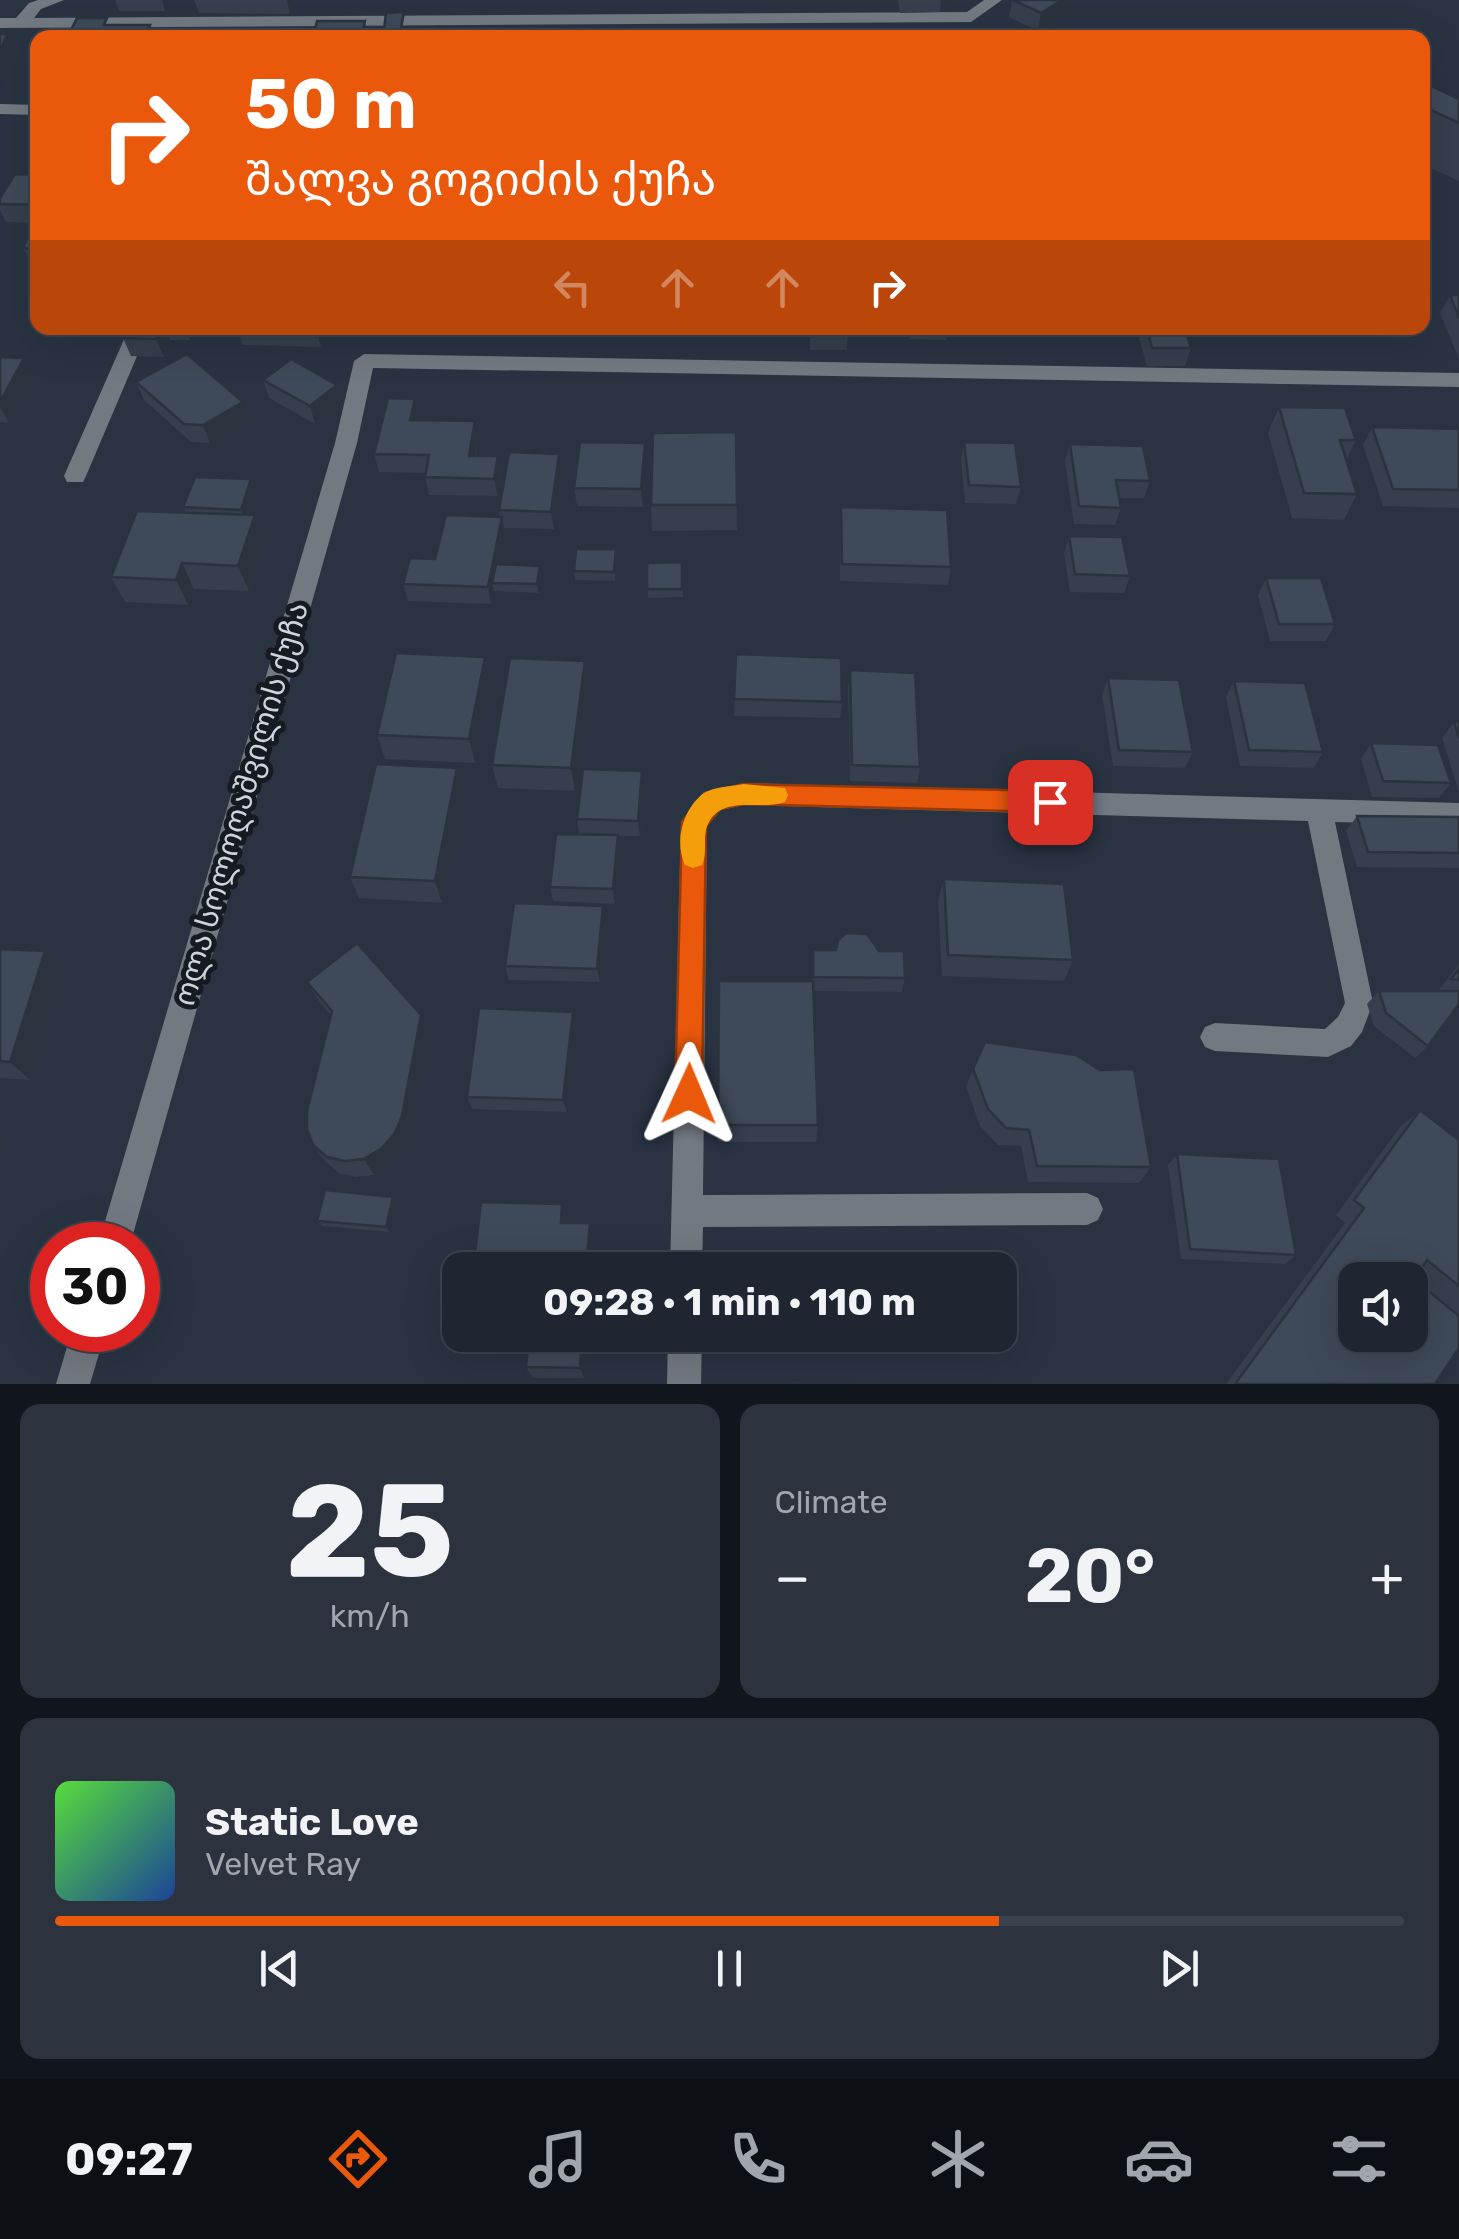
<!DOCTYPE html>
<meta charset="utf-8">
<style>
body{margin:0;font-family:Rubik,"Noto Sans Georgian",sans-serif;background:#2c323e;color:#f1f3f6;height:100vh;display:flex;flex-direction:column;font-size:38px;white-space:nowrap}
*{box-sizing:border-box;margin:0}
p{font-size:32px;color:#a1a5ac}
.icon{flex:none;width:55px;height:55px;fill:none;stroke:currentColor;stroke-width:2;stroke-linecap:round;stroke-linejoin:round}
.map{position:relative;height:1384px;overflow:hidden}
.panel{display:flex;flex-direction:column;gap:20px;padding:20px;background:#11151c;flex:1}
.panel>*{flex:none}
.top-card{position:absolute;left:30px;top:30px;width:1400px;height:305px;border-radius:20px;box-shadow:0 10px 40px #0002,0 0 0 2px #3c434d;background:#ea580c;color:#fff;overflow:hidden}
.controls{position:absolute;left:1338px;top:1262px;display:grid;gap:20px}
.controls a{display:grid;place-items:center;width:90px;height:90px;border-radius:20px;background:#1f2632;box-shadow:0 10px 40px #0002,0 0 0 2px #3c434d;font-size:50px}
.speed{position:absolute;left:30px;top:1222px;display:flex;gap:20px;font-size:50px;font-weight:700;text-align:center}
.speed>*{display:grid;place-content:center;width:130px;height:130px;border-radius:50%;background:#1f2632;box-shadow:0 10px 40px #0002,0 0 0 2px #3c434d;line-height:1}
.speed .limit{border:15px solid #d22;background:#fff;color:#111}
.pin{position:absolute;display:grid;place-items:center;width:85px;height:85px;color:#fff;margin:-42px;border-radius:20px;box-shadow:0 5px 15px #0006}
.me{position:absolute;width:110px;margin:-55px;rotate:1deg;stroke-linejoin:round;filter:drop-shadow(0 0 8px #0008)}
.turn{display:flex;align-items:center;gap:35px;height:210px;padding:0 50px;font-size:45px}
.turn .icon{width:130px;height:130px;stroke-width:2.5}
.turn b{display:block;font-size:70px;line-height:85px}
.lanes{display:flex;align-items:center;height:95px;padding:0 50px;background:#0003;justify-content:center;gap:50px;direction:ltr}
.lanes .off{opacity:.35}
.big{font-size:75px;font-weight:700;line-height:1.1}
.panel .tile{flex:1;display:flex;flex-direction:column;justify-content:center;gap:15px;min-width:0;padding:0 35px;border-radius:20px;background:#2c323e}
.panel .dial{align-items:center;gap:0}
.dial b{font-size:130px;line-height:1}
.song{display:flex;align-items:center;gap:30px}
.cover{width:120px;height:120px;border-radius:15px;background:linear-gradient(135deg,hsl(110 70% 55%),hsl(220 70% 35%))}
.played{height:10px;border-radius:5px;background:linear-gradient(90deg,#ea580c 70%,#3c434d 70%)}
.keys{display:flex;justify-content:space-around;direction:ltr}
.heat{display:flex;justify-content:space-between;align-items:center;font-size:55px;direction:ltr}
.panel .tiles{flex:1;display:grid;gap:20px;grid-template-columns:1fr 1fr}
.tile:last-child{grid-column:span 2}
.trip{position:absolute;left:442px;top:1252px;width:575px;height:100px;border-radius:20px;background:#1f2632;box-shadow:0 10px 40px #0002,0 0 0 2px #3c434d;font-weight:700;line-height:100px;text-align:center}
.dock{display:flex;height:160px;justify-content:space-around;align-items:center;background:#0c0f14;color:#a1a5ac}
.dock .icon{width:70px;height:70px}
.dock .active{color:#ea580c}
.dock b{font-size:45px;color:#f1f3f6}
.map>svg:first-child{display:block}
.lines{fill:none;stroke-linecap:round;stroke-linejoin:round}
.minor{fill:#737981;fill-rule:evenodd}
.wall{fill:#353f4d}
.shaded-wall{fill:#2b333e}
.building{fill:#3e4959;stroke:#2b333e;stroke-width:2.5;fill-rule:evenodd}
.route{fill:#ea580c;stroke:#983908;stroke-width:2.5}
.slow{fill:#f59e0b}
.labels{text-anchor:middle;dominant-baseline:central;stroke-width:10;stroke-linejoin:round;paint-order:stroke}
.street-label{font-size:30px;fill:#cdd4de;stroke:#161b21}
</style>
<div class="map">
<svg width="1459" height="1384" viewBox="0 0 1459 1384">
<rect width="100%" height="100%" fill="#293342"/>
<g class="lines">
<g class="minor">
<path d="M38 0H64L41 9 34 18 967 12 984 0H1002L971 22 0 28V18H16L29 3Z"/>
<path d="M0 104 38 105V115L0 114Z"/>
<path d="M129 328H149L86 476 83 482H67L64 476Z"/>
<path d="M364 354 1459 373V387L373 368 357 443 130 1245H98L335 443 354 361Z"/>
<path d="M744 783 1459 803V825L1335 822 1373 1003 1362 1032 1351 1046 1328 1057 1215 1051 1205 1047 1200 1037 1205 1027 1215 1023 1325 1029 1338 1017 1345 1003 1308 821 744 805 721 810 707 826 703 1195 1087 1193 1098 1198 1103 1209 1098 1220 1087 1225 703 1227 702 1270H670L681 822 704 792Z"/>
<path d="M72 1330H106L90 1384H56Z"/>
<path d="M668 1335H702L701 1384H667Z"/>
</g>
</g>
<g class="wall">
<path d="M115 0H162L165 11H119Z"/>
<path d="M194 0H296L290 14 199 13Z"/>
<path d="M898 0H956V4L940 12 900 13Z"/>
<path d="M1012 0 1079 5 1038 31 1009 17Z"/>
<path d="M1422 93 1459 99V181L1422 164Z"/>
<path d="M38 175V267L31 265 23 247 36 223 6 222 0 210V204Z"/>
<path d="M1450 295H1459V359L1440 313Z"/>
<path d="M128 328H195L190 340H170L164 357 131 356 123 338Z"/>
<path d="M237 328H327L321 347 243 345Z"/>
<path d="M810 328H848L847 350H810Z"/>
<path d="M909 328H967L966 332H947L946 340 909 339Z"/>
<path d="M1136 328H1185L1191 348 1185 366H1147Z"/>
<path d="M0 357 24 358 34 376 9 423 0 422Z"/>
<path d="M263 380 342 403 315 424 269 398Z"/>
<path d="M136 382 249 420 210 443 191 442 144 400Z"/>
<path d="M1279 407 1356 440 1346 460 1357 494 1344 520 1292 518 1268 433Z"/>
<path d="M419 417V420L475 421 478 439 476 456H498L501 474 498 496 429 495 425 477 426 473 379 472 374 454Z"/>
<path d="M1372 427 1459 429V508L1383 506 1363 445Z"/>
<path d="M736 432 737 530 652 531 651 505Z"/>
<path d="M964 442 1021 487 1016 504 965 503 961 459Z"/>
<path d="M1070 444 1150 481 1144 498H1119L1121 508 1115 525 1074 524 1065 461Z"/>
<path d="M646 461 643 507 577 506 574 488Z"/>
<path d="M562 472 554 529 504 528 505 535 499 564 540 566 542 574 539 593 494 591 491 604 408 601 403 584 435 559 500 517 499 510Z"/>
<path d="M251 479 258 497 252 515H255L265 541 249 591 194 589 188 605 125 602 111 577 186 513 183 507Z"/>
<path d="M841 507 951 567 948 585 840 581V524Z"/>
<path d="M1069 536 1130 576 1124 593 1070 592 1064 553Z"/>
<path d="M616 549 615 581 575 580 574 571Z"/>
<path d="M682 562 683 597 648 598 647 563Z"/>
<path d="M1266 578 1335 624 1326 641H1270L1258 595Z"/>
<path d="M736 654 842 702 840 718 734 716Z"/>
<path d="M485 657 491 681 475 763 385 759 377 735Z"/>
<path d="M585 661 588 686 575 791 498 788 492 765Z"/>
<path d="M850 670 920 767 917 783 850 781 848 687Z"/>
<path d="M1108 678 1193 752 1185 768 1113 766 1102 695Z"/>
<path d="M1234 681 1323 752 1314 768 1240 766 1226 697Z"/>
<path d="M1454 722H1459V792L1442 738Z"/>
<path d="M1371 743 1451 783 1439 798 1372 797 1361 759Z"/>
<path d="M644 787 640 836H618L620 850 615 904 553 901 550 887 579 834 577 819Z"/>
<path d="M464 791 442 903 359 898 350 877Z"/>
<path d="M1357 816 1459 817V868L1357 867 1346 831Z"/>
<path d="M944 879 1073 960 1064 981 942 976 938 901Z"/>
<path d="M603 906 606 920 600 982 509 980 505 966Z"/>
<path d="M0 949 45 951 63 972 30 1080 0 1078Z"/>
<path d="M813 950 879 951 905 978 902 992 813 991 818 1125 816 1142H718L719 981H812Z"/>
<path d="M1459 964V1004L1428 1046 1415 1058 1374 1026 1367 1004 1379 991H1438Z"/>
<path d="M307 982 421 1015 429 1034 412 1133 405 1150 392 1165 374 1175 356 1177 339 1173 325 1161 313 1145 331 1016 319 1001Z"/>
<path d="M576 1025 567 1112 472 1109 467 1097Z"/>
<path d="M973 1069 1151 1167 1139 1183 1028 1182 1021 1146 998 1145 980 1126 966 1087Z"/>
<path d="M1420 1110 1459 1140V1315L1435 1384H1226L1345 1223 1336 1215 1400 1127Z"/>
<path d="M1177 1154 1296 1255 1285 1264 1181 1259 1168 1165Z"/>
<path d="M393 1197 396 1202 390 1232 322 1226 317 1221Z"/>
<path d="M587 1335 584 1378H533L526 1367Z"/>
</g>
<g class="shaded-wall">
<path d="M287 0H296L290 14Z"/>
<path d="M941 0H956V4L940 12Z"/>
<path d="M1062 0H1080L1079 5 1038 31 1041 13Z"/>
<path d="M365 21 368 38H360Z"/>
<path d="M150 25 154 38H144Z"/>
<path d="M7 34 15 52 1 88 0 53Z"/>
<path d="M160 328H165L170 340 164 357 156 339Z"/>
<path d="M186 328H195L190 340Z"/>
<path d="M316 328H327L321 347 316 329Z"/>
<path d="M24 358 34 376 9 423 0 407V402Z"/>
<path d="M337 385 342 403 315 424 310 406Z"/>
<path d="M415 399 419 417 415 438 410 420Z"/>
<path d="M243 402 249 420 210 443 203 425Z"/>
<path d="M475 421 478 439 472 474 469 456Z"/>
<path d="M645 443 646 461 643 507 641 489Z"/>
<path d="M559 454 562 472 554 529 551 512Z"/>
<path d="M498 456 501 474 498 496 494 479Z"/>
<path d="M251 479 258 497 248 527 241 510Z"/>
<path d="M255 515 265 541 249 591 238 566Z"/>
<path d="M502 517 505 535 496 583H492L494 591 491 604 488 587Z"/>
<path d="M182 563 194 589 188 605 176 580Z"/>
<path d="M540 566 542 574 539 593 537 584Z"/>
<path d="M485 657 491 681 475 763 469 739Z"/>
<path d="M585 661 588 686 575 791 571 768Z"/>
<path d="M457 768 464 791 442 903 435 881Z"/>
<path d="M642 771 644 787 640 836 638 821Z"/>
<path d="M618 835 620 850 615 904 613 889Z"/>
<path d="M603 906 606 920 600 982 597 969Z"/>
<path d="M45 951 63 972 30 1080 10 1062Z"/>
<path d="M573 1012 576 1025 567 1112 563 1100Z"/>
<path d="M421 1015 429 1034 412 1133 405 1150 392 1165 374 1175 364 1159Z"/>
<path d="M0 1134 5 1137 0 1153Z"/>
<path d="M393 1197 396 1202 390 1232 386 1227Z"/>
<path d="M562 1204 567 1219 566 1237 561 1223Z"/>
<path d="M590 1223 594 1238 592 1270H586Z"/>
<path d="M582 1335H587L584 1378 580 1368Z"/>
</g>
<g class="building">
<path d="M1013 0H1062L1041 13Z"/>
<path d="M404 12 401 28 442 27 441 38H383L386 13Z"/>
<path d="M77 18H107L104 25H150L144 38H67Z"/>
<path d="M317 21H365L360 38H313Z"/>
<path d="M524 28 525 38H480V31Z"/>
<path d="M993 30 997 38H939L937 34Z"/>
<path d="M749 31V38H705V32Z"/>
<path d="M1122 31 1135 38H1111Z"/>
<path d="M0 34H7L0 53Z"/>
<path d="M290 35 289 38H214Z"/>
<path d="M1432 86 1459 99V123L1422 106V93Z"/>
<path d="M15 174 38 175V205L0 204V198Z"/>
<path d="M38 219V252L23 247Z"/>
<path d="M1450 295H1459V318Z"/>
<path d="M128 328H160L156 339 123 338Z"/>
<path d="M268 328H316V329Z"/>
<path d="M811 328H848L849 332 811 331Z"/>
<path d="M1147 328H1185L1191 348H1152Z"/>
<path d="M187 354 243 402 203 425 184 424 136 382Z"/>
<path d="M0 357 24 358 0 402Z"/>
<path d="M291 359 337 385 310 406 263 380Z"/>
<path d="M388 398 415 399 410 420 475 421 469 456H498L494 479 425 477 429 455 374 454Z"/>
<path d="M1279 407 1345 408 1356 440H1340L1357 494 1304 493Z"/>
<path d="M1372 427 1459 429V490L1393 489Z"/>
<path d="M736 432 737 505H651L653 433Z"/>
<path d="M580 442 645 443 641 489 574 488Z"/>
<path d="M964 442 1015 443 1021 487 969 485Z"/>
<path d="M1070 444 1143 446 1150 481 1116 480 1121 508 1079 506Z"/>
<path d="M509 452 559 454 551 512 499 510Z"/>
<path d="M195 477 251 479 241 510 183 507Z"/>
<path d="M841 507 947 510 951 567 842 564Z"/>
<path d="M137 511 255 515 238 566 182 563 176 580 111 577Z"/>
<path d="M446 515 502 517 488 587 403 584 410 558 435 559Z"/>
<path d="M1069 536 1122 537 1130 576 1075 574Z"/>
<path d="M576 549H616L614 572 574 571Z"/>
<path d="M682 562V589H647V563Z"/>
<path d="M496 564 540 566 537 584 492 583Z"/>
<path d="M1266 578H1321L1335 624H1279Z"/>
<path d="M396 653 485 657 469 739 377 735Z"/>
<path d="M736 654 841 658 842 702 734 699Z"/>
<path d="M510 658 585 661 571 768 492 765Z"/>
<path d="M850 670 915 673 920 767 852 765Z"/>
<path d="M1108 678 1179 680 1193 752 1119 750Z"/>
<path d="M1234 681 1305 683 1323 752 1249 750Z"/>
<path d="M1454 722H1459V738Z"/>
<path d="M1371 743 1438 745 1451 783 1383 781Z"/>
<path d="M376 764 457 768 435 881 350 877Z"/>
<path d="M583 769 642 771 638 821 577 819Z"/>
<path d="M1357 816 1459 817V853L1368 852Z"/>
<path d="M556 834 618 835 613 889 550 887Z"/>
<path d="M944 879 1064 884 1073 960 948 955Z"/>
<path d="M514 903 603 906 597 969 505 966Z"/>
<path d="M846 933 867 934 879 951H904L905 978 813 977V950H836L838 940Z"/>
<path d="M357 943 421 1015 402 1116 395 1133 382 1148 364 1159 345 1161 327 1157 313 1145 307 1129V1111L332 1011 307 982Z"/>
<path d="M0 949 45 951 10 1062 0 1061Z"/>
<path d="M1459 969V980L1451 979Z"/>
<path d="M719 981H813L818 1125H718Z"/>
<path d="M1379 991H1459V1004L1428 1046 1386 1013Z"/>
<path d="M479 1008 573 1012 563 1100 467 1097Z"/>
<path d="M985 1042 1076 1055 1100 1070 1134 1069 1151 1167 1037 1166 1029 1130 1006 1128 988 1109 973 1069Z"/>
<path d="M1420 1110 1459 1140V1286L1427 1260 1414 1279 1459 1316V1348L1435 1384H1235L1364 1208 1354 1200ZM1355 1280H1410V1335H1355Z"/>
<path d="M1177 1154 1279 1159 1296 1255 1190 1249Z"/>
<path d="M325 1190 393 1197 386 1227 317 1221Z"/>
<path d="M481 1202 562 1204 561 1223H590L586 1270H473Z"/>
<rect x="773" y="1262" width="66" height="8"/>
<path d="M529 1335H582L580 1368 526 1367Z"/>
<path d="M792 1381 878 1384H792Z"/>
</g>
<path class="route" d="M744 784 1050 791 1059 794 1062 802 1059 809 1050 812 744 804 720 809 706 826 702 1094 698 1104 689 1108 679 1104 675 1094 682 822 705 793Z"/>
<path class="slow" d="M744 784 785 788 788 795 785 802C760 811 722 794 708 824 702 836 708 852 702 865L693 868 685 865C674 842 683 808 704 793 714 787 732 786 744 784Z"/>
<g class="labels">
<g class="street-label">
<text transform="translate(241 804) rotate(-74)">ოლა სოლოღაშვილის ქუჩა</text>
</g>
</g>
</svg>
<div class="controls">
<a><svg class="icon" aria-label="sound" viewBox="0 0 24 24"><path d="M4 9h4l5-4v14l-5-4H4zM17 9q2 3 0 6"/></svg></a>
</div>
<div class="speed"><div class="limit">30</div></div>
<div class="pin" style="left:1050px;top:802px;background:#d93025"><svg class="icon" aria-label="arrive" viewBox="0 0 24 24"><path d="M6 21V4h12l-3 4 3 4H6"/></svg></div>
<svg class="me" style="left:689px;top:1094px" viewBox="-20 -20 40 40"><path d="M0-17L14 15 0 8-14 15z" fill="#ea580c" stroke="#fff" stroke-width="4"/></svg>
<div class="trip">09:28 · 1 min · 110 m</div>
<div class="top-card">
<div class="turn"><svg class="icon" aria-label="right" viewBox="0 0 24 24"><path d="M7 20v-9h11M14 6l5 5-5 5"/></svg><div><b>50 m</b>შალვა გოგიძის ქუჩა</div></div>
<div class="lanes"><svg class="icon off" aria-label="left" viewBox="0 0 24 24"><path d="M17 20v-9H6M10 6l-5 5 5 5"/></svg><svg class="icon off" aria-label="ahead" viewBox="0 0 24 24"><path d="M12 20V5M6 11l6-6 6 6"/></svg><svg class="icon off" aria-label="ahead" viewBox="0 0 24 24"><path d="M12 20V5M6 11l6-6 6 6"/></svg><svg class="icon" aria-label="right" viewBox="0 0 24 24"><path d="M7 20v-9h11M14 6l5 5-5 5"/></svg></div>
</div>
</div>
<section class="panel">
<div class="tiles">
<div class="tile dial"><b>25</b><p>km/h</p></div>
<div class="tile"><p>Climate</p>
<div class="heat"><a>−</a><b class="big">20°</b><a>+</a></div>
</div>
<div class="tile">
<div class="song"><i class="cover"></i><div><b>Static Love</b><p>Velvet Ray</p></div></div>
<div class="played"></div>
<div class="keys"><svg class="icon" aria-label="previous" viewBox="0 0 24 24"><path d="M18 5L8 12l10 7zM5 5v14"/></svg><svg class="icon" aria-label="pause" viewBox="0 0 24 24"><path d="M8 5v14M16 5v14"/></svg><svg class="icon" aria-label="next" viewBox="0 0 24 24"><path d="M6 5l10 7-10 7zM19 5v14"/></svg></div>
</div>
</div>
</section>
<nav class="dock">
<b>09:27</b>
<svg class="icon active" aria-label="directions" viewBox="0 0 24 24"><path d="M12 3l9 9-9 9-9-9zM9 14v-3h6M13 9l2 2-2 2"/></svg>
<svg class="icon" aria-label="music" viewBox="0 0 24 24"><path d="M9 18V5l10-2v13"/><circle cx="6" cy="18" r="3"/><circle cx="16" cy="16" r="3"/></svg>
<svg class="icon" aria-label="phone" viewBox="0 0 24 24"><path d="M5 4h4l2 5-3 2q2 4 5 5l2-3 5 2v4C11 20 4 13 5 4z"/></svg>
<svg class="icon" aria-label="climate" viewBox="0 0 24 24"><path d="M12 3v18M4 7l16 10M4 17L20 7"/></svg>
<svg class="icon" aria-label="car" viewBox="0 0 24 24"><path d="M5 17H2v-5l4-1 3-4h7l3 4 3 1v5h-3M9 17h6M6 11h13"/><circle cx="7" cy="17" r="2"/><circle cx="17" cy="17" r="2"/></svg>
<svg class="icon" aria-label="filters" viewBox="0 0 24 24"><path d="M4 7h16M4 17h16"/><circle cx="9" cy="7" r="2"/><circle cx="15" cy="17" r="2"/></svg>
</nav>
